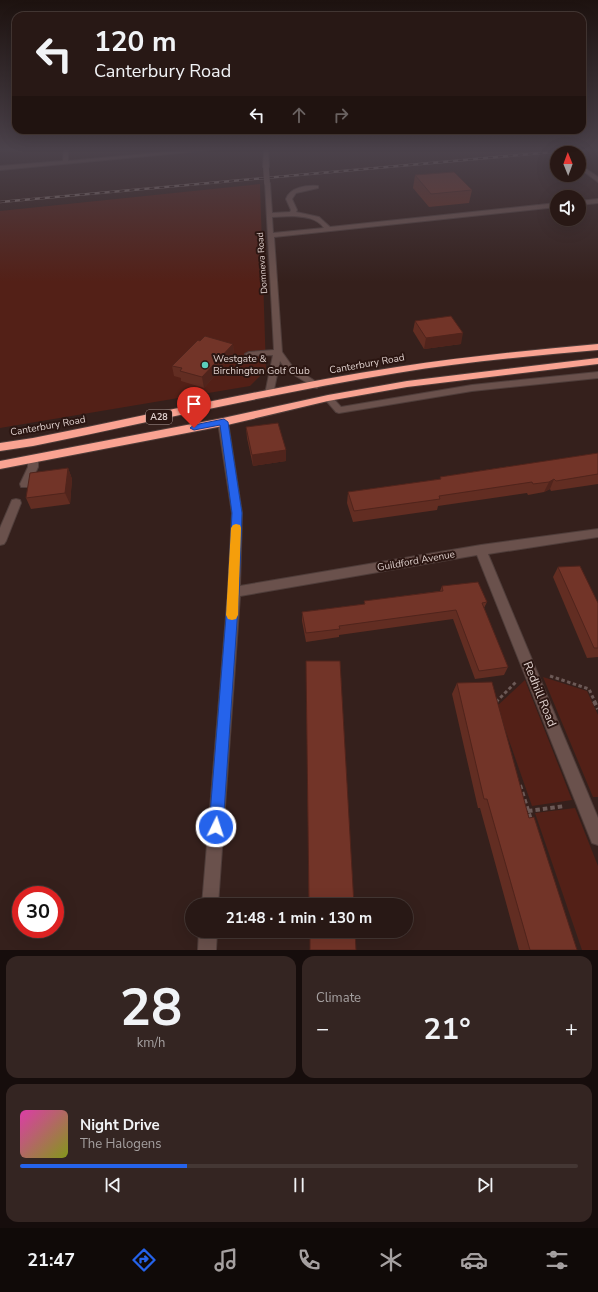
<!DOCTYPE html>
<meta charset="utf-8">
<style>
body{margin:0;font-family:"Nunito Sans",sans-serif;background:#342522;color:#f1f3f6;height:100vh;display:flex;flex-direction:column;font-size:15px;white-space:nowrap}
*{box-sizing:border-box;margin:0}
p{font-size:13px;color:#a5a0a0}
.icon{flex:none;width:22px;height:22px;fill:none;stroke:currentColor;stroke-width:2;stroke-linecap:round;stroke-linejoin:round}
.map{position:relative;height:950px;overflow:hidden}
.details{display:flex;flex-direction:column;gap:6px;padding:6px;background:#160d0c;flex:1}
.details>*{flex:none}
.banner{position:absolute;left:12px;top:12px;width:574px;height:122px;border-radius:12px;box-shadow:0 4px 16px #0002,0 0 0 1px #443734;background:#281815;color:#f1f3f6;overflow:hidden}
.needle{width:26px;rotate:359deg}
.tools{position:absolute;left:550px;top:146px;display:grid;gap:8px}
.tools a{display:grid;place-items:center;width:36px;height:36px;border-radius:50%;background:#281815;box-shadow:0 4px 16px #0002,0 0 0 1px #443734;font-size:20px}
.speed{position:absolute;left:12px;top:886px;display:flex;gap:8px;font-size:20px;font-weight:700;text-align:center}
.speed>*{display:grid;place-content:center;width:52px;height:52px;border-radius:50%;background:#281815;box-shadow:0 4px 16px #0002,0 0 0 1px #443734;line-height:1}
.speed .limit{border:6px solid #d22;background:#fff;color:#111}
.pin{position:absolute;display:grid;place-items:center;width:34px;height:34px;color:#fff;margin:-41px -17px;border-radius:50% 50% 50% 0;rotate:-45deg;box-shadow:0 0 4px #0007}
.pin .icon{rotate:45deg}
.me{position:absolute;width:44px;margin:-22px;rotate:4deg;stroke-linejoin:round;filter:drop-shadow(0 0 3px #0008)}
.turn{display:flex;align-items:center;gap:14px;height:84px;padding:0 16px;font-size:18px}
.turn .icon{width:52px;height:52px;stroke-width:2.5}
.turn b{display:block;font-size:28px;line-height:34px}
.lanes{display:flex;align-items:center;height:38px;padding:0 16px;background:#0003;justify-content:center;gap:20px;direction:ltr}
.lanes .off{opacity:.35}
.big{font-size:30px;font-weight:700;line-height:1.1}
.details .card{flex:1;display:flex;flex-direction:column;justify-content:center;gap:6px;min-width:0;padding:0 14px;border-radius:12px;background:#342522}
.details .dial{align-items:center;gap:0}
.dial b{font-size:52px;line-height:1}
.song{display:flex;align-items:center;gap:12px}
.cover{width:48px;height:48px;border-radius:6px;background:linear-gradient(135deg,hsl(320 70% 55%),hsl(70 70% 35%))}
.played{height:4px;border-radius:2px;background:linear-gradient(90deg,#2563eb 30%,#443734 30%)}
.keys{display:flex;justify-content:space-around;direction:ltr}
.heat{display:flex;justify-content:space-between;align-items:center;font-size:22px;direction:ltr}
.details .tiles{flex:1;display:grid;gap:6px;grid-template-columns:1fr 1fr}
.card:last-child{grid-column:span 2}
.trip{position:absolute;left:185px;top:898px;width:228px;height:40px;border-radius:20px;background:#281815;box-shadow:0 4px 16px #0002,0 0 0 1px #443734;font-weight:700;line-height:40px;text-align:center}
.tab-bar{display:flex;height:64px;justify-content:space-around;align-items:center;background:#100a08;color:#a5a0a0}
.tab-bar .icon{width:28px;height:28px}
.tab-bar .on{color:#2563eb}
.tab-bar b{font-size:18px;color:#f1f3f6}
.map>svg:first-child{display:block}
.green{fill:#532017}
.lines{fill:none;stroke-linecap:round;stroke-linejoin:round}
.minor-casing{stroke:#4f3d3a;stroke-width:2}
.highway-casing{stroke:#4f3d3a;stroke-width:2}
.path-far1{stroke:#6c5956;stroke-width:3;stroke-dasharray:3.5 2.5;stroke-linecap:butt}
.path{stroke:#6c5956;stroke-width:4;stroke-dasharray:4.5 3;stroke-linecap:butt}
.minor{fill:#6a514c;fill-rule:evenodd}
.highway{fill:#f9a392;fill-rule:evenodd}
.rail-casing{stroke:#82706c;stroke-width:2.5}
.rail{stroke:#2b1612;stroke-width:1.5;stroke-dasharray:5;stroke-linecap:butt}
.minor-bridge-casing{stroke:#4f3d3a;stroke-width:6;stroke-linecap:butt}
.minor-bridge{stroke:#6a514c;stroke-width:5.5}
.wall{fill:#622d22}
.shaded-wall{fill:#50241c}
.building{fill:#723428;stroke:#50241c}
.route{fill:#2563eb;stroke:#184099}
.slow{fill:#f59e0b}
.poi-dot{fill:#5acebc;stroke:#2b1612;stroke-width:1.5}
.labels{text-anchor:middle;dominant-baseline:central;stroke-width:4;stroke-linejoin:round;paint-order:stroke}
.far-street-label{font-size:9px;fill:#dfd0cd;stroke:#2b1612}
.shield{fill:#2b1612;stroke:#a99895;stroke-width:1}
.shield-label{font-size:9px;font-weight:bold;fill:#dfd0cd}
.poi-label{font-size:10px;fill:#dfd0cd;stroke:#2b1612;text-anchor:start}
.street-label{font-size:10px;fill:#dfd0cd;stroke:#2b1612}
.near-street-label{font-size:12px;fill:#dfd0cd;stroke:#2b1612}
</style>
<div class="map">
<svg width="598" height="950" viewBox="0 0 598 950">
<rect width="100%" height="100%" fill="#35201c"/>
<g class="green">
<path d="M260 184 266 370 250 386 0 428V211Z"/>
<path d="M543 677 587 691 598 715V797H593Z"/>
<path d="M525 680 572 800 532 806 497 706Z"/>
<path d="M575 808 598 866V950H582L535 813Z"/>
</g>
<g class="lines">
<g class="minor-casing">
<g id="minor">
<path d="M64 149H68V161L200 149H221L0 170V166L63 161Z"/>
<path d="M264 149H268L269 167 266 169 263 167Z"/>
<path d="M579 164 598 177V182L579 168Z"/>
<path d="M265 182 270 183 272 213 290 212 291 210 286 199C290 187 307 185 318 186V188L296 193 292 199 297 210 296 212 319 217 330 227 557 203V207L274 237 282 352 292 366 321 385 317 388 314 387 286 370 280 361 273 394 269 397 265 394 273 355 249 356 245 354 249 352 274 350ZM292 216C304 217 316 217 324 228L273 233 272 217Z"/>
<path d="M598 199V203L579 205V201Z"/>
<path d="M598 372V378L472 391 339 413 336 412 324 398 325 396H331L341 407 472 385Z"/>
<path d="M223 419 228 422 242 513 240 586 481 545 598 529V537L488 554 598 818V845L592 843 477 555 240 596 218 905H202L228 592 232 513 218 422Z"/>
<path d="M33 457 38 460V467L29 487H21L20 484 28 467V460Z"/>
<path d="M16 499 20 500 21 503 6 541 4 544 0 545V528L12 500Z"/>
<path d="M199 931H217L216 950H198Z"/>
</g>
</g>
<g class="highway-casing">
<g id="highway">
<path d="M598 344V350C531 356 464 362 397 373 275 393 154 421 33 446L0 451V443L33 438C154 414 275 386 397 367 464 357 531 350 598 344Z"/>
<path d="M598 358V364L407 387 328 401 223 426 0 469V461L223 418 328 395 407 381Z"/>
</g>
</g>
<g class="path-far1">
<path d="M550 676 589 689 595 702"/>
<path d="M496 702 517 681"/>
</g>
<g class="path">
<path d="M594 701 598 709"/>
<path d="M495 703 497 701"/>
<path d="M520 785 531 820"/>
<path d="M528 811 565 806"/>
</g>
<use href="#minor" class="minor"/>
<use href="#highway" class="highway"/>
<g class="rail-casing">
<path id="rail" d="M0 202 586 149"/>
</g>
<use href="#rail" class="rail"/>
<g class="minor-bridge-casing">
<path id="minor-bridge" d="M266 167 267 183"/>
</g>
<use href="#minor-bridge" class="minor-bridge"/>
</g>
<g class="wall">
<path d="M415 175 472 190 469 203 429 207 413 188Z"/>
<path d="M415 321 461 344 424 349 413 331Z"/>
<path d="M200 341 233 344 234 354 204 388 181 381V378L174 376 172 366Z"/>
<path d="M246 427 286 461 253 466 247 438Z"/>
<path d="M598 453V484L551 491 550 489 544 492 528 495 527 493 438 506 437 510 353 522 347 503 348 492 440 479V477Z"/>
<path d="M68 468 72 479 70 504 31 509 26 498Z"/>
<path d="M558 567 598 603V657L587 658 553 577Z"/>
<path d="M442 586 487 602 484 608 508 667 504 675 475 679 453 619 339 635V637L306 642 302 621V612L364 604V601L440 591Z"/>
<path d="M306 661 354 905H309Z"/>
<path d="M457 683 529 818 577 950H519L480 808H478L452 694Z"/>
</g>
<g class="shaded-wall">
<path d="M463 333 461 344 424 349 426 338Z"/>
<path d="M233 344 234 354 204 388 202 377Z"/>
<path d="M286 450V461L253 466 252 455Z"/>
<path d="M68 468 72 479 70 504 65 493Z"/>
<path d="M554 479 550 489 544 492 549 482Z"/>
</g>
<g class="building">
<path d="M454 172 472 190 431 194 415 175Z"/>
<path d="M451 316 463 333 426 338 415 321Z"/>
<path d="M205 336 233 344 202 377 180 371 182 368 172 366 198 340 200 341Z"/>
<path d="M278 423 286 450 252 455 246 427Z"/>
<path d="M598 453V474L556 481 554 479 549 482 533 484 532 482 439 496 440 499 354 511 348 492 441 479 440 477Z"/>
<path d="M68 468 65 493 26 498 30 473Z"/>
<path d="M580 566 598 603V648H594L558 567Z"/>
<path d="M478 582 487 602 482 603 508 667 479 671 456 610 339 626 340 629 306 633 302 612 365 604 364 601 443 591 442 586Z"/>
<path d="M306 661H340L354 905H309Z"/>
<path d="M492 682 529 818 534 817 577 950H530L487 799H484L457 683Z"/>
<path d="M310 931H355L356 950H310Z"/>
</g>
<linearGradient id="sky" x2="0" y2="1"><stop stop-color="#1d120f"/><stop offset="0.53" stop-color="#4b424b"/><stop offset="1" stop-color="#4b424b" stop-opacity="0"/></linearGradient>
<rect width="598" height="282" fill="url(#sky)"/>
<path class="route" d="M224 419 228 422 242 513 239 592 223 827 221 832 216 834 211 832 209 827 228 592 232 513 220 425 194 430 190 428 194 425Z"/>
<path class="slow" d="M236 524 240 525 241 528 238 615 236 619 232 620 228 619 226 615 231 528 233 525Z"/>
<circle class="poi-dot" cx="205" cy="365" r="4"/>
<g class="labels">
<g class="far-street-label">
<text transform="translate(262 263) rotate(-94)">Domneva Road</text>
</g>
<rect class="shield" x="146" y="410" width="26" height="14" rx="3"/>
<g class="shield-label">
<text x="159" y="417">A28</text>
</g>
<g class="poi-label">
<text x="213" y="359">Westgate &amp;<tspan x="213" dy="12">Birchington Golf Club</tspan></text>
</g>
<g class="street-label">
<text transform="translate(367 364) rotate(-10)">Canterbury Road</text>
<text transform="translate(48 426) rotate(-10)">Canterbury Road</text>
<text transform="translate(416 561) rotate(-10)">Guildford Avenue</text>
</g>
<g class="near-street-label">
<text transform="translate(540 694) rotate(68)">Redhill Road</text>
</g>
</g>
</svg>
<div class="tools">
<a><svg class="needle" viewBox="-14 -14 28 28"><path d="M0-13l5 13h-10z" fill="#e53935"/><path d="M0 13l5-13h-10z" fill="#a5a0a0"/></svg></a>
<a><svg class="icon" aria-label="sound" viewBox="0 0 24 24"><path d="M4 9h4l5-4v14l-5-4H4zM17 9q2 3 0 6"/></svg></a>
</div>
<div class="speed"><div class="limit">30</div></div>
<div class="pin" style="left:194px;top:428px;background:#d93025"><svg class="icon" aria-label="arrive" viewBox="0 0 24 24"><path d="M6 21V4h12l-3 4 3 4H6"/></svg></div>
<svg class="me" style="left:216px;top:827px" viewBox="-20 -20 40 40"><circle r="17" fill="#2563eb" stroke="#fff" stroke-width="3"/><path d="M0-11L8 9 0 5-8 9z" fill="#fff"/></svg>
<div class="trip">21:48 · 1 min · 130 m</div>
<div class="banner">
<div class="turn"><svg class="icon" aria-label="left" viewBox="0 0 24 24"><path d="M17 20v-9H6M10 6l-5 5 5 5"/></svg><div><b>120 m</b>Canterbury Road</div></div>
<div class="lanes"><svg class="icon" aria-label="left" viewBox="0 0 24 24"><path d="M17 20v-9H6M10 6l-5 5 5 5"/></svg><svg class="icon off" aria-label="ahead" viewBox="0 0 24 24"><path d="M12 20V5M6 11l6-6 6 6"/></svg><svg class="icon off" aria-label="right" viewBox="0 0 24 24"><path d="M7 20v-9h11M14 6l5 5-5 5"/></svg></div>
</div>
</div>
<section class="details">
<div class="tiles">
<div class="card dial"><b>28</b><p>km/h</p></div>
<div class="card"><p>Climate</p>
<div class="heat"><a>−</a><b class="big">21°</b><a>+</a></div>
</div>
<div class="card">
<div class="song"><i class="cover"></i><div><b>Night Drive</b><p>The Halogens</p></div></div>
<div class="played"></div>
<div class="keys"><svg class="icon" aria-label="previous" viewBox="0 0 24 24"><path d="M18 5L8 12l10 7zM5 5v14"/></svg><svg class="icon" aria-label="pause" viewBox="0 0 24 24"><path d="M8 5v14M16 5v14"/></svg><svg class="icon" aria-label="next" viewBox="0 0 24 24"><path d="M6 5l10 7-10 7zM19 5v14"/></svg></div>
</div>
</div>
</section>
<nav class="tab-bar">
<b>21:47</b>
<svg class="icon on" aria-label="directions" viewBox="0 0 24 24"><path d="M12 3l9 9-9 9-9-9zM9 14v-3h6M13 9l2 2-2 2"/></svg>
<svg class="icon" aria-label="music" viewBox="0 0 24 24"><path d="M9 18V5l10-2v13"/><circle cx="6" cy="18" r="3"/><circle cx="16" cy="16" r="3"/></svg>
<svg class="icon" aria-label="phone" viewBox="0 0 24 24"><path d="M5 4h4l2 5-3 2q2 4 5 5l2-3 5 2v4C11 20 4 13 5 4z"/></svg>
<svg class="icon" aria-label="climate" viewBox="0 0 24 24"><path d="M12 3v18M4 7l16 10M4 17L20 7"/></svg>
<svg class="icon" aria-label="car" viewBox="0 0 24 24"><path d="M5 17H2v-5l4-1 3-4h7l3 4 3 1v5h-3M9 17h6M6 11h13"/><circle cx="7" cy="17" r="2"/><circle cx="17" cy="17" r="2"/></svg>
<svg class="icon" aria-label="filters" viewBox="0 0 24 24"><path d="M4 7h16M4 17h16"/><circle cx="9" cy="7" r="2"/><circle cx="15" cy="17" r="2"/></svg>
</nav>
